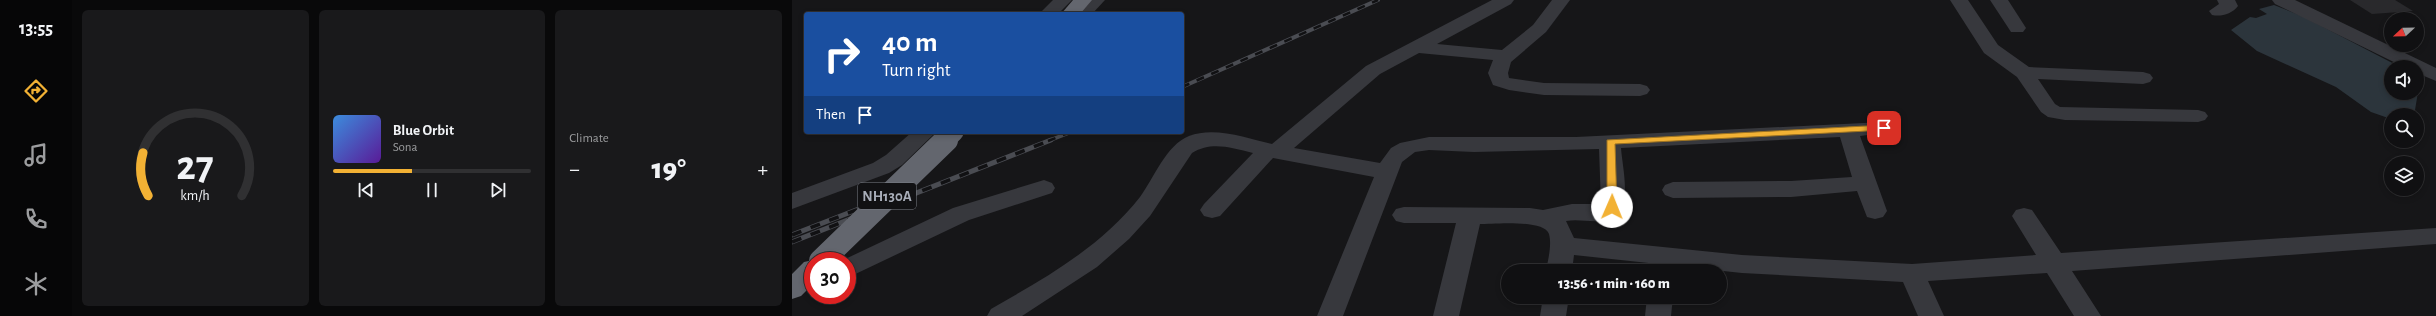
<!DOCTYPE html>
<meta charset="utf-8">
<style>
body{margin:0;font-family:"Alegreya Sans",sans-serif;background:#19191b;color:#f1f3f6;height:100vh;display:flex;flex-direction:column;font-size:15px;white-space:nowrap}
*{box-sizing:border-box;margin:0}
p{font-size:13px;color:#9c9d9f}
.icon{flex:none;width:22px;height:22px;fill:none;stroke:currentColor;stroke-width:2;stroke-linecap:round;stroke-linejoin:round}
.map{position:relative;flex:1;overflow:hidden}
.details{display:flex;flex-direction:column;gap:10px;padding:10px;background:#09090a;width:720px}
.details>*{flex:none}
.guide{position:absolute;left:12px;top:12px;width:380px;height:122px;border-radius:4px;box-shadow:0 2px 6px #0003,0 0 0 1px #303032;background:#1a4fa0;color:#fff;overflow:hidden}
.needle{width:26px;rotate:248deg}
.buttons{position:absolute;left:1592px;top:12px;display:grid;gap:8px}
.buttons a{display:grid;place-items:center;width:40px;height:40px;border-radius:50%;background:#101012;box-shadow:0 2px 6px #0003,0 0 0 1px #303032;font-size:20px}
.speed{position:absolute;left:12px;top:252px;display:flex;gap:8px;font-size:20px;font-weight:700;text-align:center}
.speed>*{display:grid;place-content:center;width:52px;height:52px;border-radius:50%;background:#101012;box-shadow:0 2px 6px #0003,0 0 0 1px #303032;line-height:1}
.speed .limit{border:6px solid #d22;background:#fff;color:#111}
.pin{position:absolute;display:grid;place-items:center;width:34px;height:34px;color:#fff;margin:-17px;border-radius:8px;box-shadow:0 2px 6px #0006}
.me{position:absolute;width:44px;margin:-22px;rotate:1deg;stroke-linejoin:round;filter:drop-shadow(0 0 3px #0008)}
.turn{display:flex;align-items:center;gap:14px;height:84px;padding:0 12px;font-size:18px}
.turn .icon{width:52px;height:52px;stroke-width:2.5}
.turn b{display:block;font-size:28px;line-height:34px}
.then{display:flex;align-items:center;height:38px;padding:0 12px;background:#0003;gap:8px;font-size:15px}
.big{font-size:30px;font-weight:800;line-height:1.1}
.details .widget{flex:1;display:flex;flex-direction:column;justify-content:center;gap:6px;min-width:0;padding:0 14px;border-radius:6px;background:#19191b}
.details .dial{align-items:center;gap:0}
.dial svg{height:104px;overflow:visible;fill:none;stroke:#303032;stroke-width:7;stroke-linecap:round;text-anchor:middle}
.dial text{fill:#f1f3f6;stroke:none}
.song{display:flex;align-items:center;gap:12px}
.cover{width:48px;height:48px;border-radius:6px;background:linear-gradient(135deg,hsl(210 70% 55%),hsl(270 70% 35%))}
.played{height:4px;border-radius:2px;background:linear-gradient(90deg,#f2b134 40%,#303032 40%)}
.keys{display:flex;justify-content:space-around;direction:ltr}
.heat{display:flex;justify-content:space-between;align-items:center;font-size:22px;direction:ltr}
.details .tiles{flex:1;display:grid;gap:10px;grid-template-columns:repeat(3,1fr)}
.trip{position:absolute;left:709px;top:264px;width:226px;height:40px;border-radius:20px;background:#101012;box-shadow:0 2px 6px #0003,0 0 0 1px #303032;font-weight:800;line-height:40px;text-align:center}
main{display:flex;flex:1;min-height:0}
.menu{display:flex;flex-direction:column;width:72px;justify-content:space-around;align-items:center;background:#060607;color:#9c9d9f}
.menu .icon{width:28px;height:28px}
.menu .selected{color:#f2b134}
.menu b{font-size:18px;color:#f1f3f6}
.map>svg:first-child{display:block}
.water{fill:#2c353c}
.building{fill:#29292c}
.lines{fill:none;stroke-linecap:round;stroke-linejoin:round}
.minor{fill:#37383d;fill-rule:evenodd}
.highway{fill:#63666e;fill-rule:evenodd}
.rail-far1-casing{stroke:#4a4c52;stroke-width:4}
.rail-casing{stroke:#4a4c52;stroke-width:5}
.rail-far1{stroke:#111113;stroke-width:2.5;stroke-dasharray:8;stroke-linecap:butt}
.rail{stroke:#111113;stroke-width:3.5;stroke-dasharray:10;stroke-linecap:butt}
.highway-bridge-far1{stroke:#63666e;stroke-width:19}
.highway-bridge{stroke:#63666e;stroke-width:24}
.route{fill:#f2b134;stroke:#9d7322}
.labels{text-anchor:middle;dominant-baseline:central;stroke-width:4;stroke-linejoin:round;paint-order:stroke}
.shield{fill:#111113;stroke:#7b7e86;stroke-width:1}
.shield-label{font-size:15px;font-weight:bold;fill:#a8adb8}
</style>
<main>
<nav class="menu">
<b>13:55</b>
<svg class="icon selected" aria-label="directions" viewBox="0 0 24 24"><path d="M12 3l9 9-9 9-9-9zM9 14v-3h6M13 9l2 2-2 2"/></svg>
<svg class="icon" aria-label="music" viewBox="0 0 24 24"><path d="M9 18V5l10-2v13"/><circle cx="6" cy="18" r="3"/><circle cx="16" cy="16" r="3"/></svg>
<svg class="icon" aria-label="phone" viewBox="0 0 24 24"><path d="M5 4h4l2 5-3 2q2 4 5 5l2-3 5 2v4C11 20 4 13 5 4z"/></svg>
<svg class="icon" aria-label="climate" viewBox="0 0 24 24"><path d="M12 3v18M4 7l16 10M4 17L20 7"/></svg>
</nav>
<section class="details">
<div class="tiles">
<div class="widget dial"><svg viewBox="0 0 100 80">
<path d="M14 69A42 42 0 1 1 86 69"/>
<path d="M14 69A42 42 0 0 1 10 36" stroke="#f2b134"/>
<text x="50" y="56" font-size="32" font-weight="700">27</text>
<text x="50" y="72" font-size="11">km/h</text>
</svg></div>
<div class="widget">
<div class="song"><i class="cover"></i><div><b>Blue Orbit</b><p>Sona</p></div></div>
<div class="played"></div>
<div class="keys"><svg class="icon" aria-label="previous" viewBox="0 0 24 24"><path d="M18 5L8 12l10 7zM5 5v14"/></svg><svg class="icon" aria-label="pause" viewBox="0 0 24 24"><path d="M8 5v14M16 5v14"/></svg><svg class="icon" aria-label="next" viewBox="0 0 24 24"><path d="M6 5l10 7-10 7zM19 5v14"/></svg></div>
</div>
<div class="widget"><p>Climate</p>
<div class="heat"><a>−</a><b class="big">19°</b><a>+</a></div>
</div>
</div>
</section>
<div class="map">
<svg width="1644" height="316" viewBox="0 0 1644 316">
<rect width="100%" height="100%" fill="#161618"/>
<path class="water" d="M1482 5 1512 17 1608 67H1599V93H1625V78L1628 80 1623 110 1612 115H1599V119L1579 112 1544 87 1465 51 1439 30 1458 17 1464 18 1475 14 1467 9Z"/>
<path class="building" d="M1558 0H1603L1621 11 1580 14Z"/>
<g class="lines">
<g class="minor">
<path d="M261 0H280L266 14H247Z"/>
<path d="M294 0H313L300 14H281Z"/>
<path d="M700 0H722L719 4 645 44 710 50 741 25 760 0H778L754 32 719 62 716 73 717 78 752 83 848 84 855 86 858 90 855 94 848 96 752 95 717 90 701 85 696 73 701 60 627 53 588 74 502 148 588 163 599 148 608 143 637 137H784L1092 122 1099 124 1103 128 1099 132 1068 136 1095 211 1091 217 1083 219 1075 217 1065 191 999 197 881 198 873 195 870 190 873 185 881 182 999 181 1060 177 1048 137 829 148C831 174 844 217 808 221 797 222 786 219 774 221L782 238 950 255 1120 264 1244 255 1220 216 1224 210 1232 208 1240 210 1269 253 1644 228V244L1280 271 1309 316H1282L1255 273 1136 281 1152 316H1126L1111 282 950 273 782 255 780 271H754C756 260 760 245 757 234 752 219 701 224 688 224L667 316H641L664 223H612L604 221 600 215 604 209 612 207 738 208 751 210 780 204H809L807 149 682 152 637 150 623 152 610 162 551 316H525L582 177 481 158 428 216 420 218 412 216 408 210 412 204 461 153C439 148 420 141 400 153L358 216 337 239 305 267 230 316H195L199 309C253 278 309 247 348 197 362 178 374 145 397 136 422 126 455 138 480 144L574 66Z"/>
<path d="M1158 0H1176L1206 45 1237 67 1351 72 1358 74 1361 78 1358 82 1351 84 1246 79 1263 104 1268 107 1406 110 1413 112 1416 116 1413 120 1406 122 1273 120 1256 117 1249 112 1225 77 1192 53Z"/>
<path d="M1198 0H1216L1234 28 1231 32H1219Z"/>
<path d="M1425 0H1443L1446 6C1440 14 1429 17 1420 15L1417 11 1427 4Z"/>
<path d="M1480 0H1503L1644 68V81L1625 73V67H1612L1483 4Z"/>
<path d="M120 132H144L110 165 97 173 0 209V193L81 163 94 155Z"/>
<path d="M252 180 260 183 263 188 260 193 177 220 55 278V261H49L161 208Z"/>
<path d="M751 297H777L774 316H748Z"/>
<path d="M855 297H881L879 316H853Z"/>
</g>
<g class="highway">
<path d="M281 0H300L288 14H269Z"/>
<path d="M21 260 25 261H21V284L9 296 0 299V274L12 262Z"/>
</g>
<g class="rail-far1-casing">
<g id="rail-far1">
<path d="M390 87 586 0"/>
<path d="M256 141 279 132"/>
</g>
</g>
<g class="rail-casing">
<g id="rail">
<path d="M0 235 118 189"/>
<path d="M0 242 259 140"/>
</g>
</g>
<use href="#rail-far1" class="rail-far1"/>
<use href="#rail" class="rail"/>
<path class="highway-bridge-far1" d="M153 141 162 132"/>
<path class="highway-bridge" d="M29 261 154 140"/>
</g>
<path class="route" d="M1092 125 1097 128 1095 130 823 144 825 207 820 210 815 207V140Z"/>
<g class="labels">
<rect class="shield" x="66" y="183" width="58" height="26" rx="3"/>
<g class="shield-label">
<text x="95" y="196">NH130A</text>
</g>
</g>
</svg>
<div class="buttons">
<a><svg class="needle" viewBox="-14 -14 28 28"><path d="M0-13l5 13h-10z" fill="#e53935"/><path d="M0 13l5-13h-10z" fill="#9c9d9f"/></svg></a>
<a><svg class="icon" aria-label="sound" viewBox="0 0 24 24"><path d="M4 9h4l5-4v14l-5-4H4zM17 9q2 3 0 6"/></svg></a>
<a><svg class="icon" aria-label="search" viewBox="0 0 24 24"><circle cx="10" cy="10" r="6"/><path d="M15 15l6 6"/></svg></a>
<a><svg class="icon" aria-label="layers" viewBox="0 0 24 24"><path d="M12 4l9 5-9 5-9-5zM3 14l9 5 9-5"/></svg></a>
</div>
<div class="speed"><div class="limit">30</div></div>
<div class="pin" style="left:1092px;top:128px;background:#d93025"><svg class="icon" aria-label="arrive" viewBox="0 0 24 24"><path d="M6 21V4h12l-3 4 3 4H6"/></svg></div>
<svg class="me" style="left:820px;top:207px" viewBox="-20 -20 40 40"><circle r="19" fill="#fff"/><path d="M0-13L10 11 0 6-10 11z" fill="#f2b134"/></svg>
<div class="trip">13:56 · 1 min · 160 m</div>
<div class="guide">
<div class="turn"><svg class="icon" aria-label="right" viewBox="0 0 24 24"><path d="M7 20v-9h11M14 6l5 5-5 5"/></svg><div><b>40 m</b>Turn right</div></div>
<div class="then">Then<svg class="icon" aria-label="arrive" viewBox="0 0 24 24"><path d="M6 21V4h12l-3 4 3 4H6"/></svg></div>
</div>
</div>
</main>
